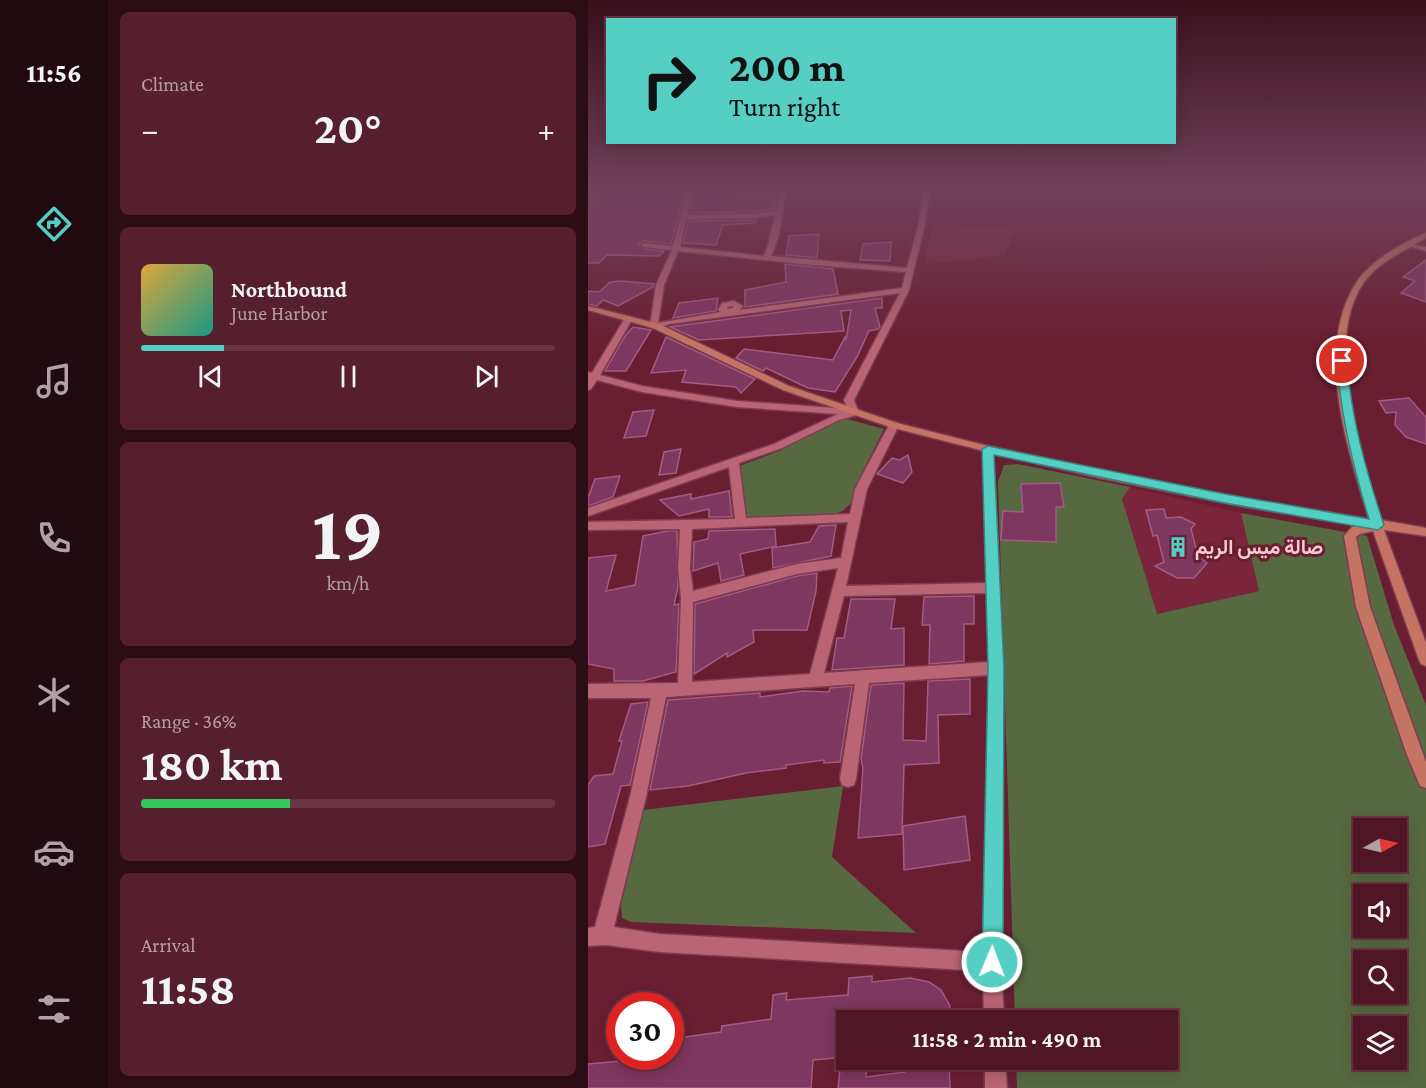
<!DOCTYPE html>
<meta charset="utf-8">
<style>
body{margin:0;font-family:"Crimson Pro",Vazirmatn,serif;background:#561f2e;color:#f1f3f6;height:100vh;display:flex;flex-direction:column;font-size:22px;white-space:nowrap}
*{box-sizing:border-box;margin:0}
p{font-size:20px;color:#b49fa7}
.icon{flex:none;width:33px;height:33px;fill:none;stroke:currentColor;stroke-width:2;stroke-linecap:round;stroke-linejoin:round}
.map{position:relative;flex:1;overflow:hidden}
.drawer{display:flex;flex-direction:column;gap:12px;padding:12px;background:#2c0c15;width:480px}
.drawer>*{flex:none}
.hud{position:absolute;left:18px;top:18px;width:570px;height:126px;border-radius:0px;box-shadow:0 3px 15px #0003,0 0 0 2px #673543;background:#55cec4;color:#111;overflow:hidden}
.needle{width:39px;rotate:82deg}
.buttons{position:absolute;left:765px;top:818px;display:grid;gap:12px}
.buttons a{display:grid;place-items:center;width:54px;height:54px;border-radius:0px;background:#501626;box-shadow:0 3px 15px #0003,0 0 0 2px #673543;font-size:30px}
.speed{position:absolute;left:18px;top:992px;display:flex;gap:12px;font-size:30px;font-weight:700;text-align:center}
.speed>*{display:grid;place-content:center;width:78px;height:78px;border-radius:50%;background:#501626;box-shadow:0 3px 15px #0003,0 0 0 2px #673543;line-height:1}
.speed .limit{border:9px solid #d22;background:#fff;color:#111}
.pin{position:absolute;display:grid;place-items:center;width:51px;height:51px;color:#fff;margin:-26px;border:3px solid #fff;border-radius:50%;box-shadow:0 2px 6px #0007}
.me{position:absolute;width:66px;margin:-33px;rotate:1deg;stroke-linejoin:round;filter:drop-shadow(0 0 4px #0008)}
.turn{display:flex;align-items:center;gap:21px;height:126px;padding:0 24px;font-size:27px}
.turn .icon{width:78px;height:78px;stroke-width:2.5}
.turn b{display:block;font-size:42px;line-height:51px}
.big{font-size:45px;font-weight:700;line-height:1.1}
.drawer .tile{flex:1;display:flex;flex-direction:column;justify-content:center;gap:9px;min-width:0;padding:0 21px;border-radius:9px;background:#561f2e}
.drawer .dial{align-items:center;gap:0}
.dial b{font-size:78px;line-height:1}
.song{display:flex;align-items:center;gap:18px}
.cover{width:72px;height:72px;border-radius:9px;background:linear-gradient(135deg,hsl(40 70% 55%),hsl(170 70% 35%))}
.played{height:6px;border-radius:3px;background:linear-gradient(90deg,#55cec4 20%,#673543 20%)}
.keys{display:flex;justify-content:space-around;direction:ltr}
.heat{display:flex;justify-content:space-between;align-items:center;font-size:33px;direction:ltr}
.charge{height:9px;border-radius:4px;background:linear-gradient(90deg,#34c759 36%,#673543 0)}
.trip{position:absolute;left:248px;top:1010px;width:342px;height:60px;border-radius:0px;background:#501626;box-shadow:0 3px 15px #0003,0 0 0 2px #673543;font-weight:700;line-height:60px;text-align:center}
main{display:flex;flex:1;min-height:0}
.tabs{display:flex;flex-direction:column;width:108px;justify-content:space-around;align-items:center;background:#20090f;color:#b49fa7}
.tabs .icon{width:42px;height:42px}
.tabs .on{color:#55cec4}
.tabs b{font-size:27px;color:#f1f3f6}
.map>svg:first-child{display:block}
.built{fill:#7a253c}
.green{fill:#576941;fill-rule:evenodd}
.building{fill:#7e375e;stroke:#a55a82;stroke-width:1.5}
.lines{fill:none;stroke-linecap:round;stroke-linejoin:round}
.street-casing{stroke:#7f3c51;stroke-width:3}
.secondary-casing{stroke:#7f3c51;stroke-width:3}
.street{fill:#b96576;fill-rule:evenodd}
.secondary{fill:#c57463;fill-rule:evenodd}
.route{fill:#55cec4;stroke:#37867f;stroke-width:1.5}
.labels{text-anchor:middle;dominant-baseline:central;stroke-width:6;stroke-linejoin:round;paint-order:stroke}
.poi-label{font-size:20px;font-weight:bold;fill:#f8c9d0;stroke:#6a1e32;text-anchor:start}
</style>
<main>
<nav class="tabs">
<b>11:56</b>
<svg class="icon on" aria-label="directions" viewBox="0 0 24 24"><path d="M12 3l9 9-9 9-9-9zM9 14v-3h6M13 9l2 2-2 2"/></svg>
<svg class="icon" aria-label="music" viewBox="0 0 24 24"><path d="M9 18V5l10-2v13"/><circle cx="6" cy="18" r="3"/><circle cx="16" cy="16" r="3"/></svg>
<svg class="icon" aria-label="phone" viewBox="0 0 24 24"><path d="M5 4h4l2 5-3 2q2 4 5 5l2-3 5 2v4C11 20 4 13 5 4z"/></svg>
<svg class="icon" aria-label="climate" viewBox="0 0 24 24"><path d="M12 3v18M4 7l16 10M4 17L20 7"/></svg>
<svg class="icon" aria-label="car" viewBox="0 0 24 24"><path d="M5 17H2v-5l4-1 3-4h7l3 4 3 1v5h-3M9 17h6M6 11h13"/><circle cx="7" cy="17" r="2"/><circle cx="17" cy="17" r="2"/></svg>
<svg class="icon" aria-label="filters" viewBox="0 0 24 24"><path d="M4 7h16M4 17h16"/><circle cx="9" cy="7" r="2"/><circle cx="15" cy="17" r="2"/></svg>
</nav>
<section class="drawer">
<div class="tile"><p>Climate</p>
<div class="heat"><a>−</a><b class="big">20°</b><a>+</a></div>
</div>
<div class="tile">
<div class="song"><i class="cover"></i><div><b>Northbound</b><p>June Harbor</p></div></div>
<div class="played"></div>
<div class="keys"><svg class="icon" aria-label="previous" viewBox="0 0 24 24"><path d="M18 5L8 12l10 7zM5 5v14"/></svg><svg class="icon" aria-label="pause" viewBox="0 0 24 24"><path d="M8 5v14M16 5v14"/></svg><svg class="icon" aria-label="next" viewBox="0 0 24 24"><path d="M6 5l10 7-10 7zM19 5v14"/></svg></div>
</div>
<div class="tile dial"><b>19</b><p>km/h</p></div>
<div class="tile"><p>Range · 36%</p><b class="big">180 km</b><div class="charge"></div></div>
<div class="tile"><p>Arrival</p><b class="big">11:58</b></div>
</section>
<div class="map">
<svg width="838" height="1088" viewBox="0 0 838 1088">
<rect width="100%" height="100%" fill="#6a1e32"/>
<g class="built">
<path d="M343 226 428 228 417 255 343 264 337 262Z"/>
<path d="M542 487 653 513 671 591 568 614 534 498Z"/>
</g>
<g class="green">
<path d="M252 419H259L296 429 275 471 266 500 255 511 247 514 157 518 151 466 191 451Z"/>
<path d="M430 464 542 487 534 499 569 614 671 591 653 513 779 536 806 625 838 705V1088H429L428 1059H579V1020H427L410 482 416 465ZM776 828H808V861H776ZM776 894H808V927H776ZM776 960H808V993H776ZM776 1026H808V1059H776Z"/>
<path d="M255 786 244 857 328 933 43 922 34 918 33 905 55 810Z"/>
</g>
<g class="building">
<path d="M16 190H97L83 244 56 241 51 244 56 249 76 251 71 256 19 255 11 263H0V208Z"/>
<path d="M107 190H147V194L152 197 189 194 186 209 164 212 102 213Z"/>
<path d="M168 220 167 223 135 225 128 245 95 243 100 221Z"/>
<path d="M231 234 229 258 198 255 201 236Z"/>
<path d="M303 242 302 261 272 260 275 244Z"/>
<path d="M838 260V302L813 293 827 281 815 277Z"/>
<path d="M197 264 245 269 250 294 157 307V290L198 282Z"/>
<path d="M33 281 66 284 65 287 30 306 15 300 9 306 0 304V291L11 292 22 282Z"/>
<path d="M130 298 128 311 85 318 91 303Z"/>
<path d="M294 298V308H287L292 327 290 329 281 331 269 357 247 392 220 388 178 368 175 371 148 358 156 349 245 360 257 337 258 340 263 310 253 311 256 331 111 340 82 327Z"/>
<path d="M45 327 63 330 38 371H17L37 336Z"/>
<path d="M78 337 167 379 153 393 148 387 94 382 98 370 63 373Z"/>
<path d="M821 398 838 417V444L818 437 807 425 808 412 798 413 791 401Z"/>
<path d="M66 410 58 436 36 438 45 412Z"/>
<path d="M93 449 88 473 71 475 76 452Z"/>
<path d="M320 455 324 472 315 483 289 474 304 458 312 460Z"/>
<path d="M32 476 25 497 0 506V498L7 479Z"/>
<path d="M472 483 476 507H468V542L413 540 415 511 435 512 433 484Z"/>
<path d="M141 491 144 517H121V509L91 516 72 500 103 494V499Z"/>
<path d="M576 509 578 518 593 517 607 524 603 529 610 556 619 563 606 578H589L567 566 576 562 569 535 565 536 558 510Z"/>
<path d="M248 525 243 556 185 568 184 548 222 542 231 526Z"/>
<path d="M187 529 188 546 152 554 156 575 133 581 130 563 105 571 106 542 120 539 121 531Z"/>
<path d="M80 531H89L90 587 86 605 91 604 88 672 55 681H26V669L0 664V558L28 555 18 591 47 585 55 536Z"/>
<path d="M229 573 228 591 219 630H165L166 642 139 657V653L106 674 107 604 209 576Z"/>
<path d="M386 596V624H376V661L341 664 342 625H334L336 597Z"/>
<path d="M263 599H307L303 629 316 628V665L244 670 249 638H256Z"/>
<path d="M382 679V714L350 715 351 763 316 765 314 834 270 838 275 768 273 759 283 685 316 683 315 740 338 741 340 681Z"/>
<path d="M264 686 252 762 236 763V760L198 765V768L158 773 100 786 62 790 80 700 172 693V697L215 691 241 692 242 688Z"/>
<path d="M60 702 42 785 33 786 17 844 0 847V785L6 776 25 774 34 741H31L43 704Z"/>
<path d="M377 816 382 860 316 870 315 826Z"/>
<path d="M284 976V982L322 978 341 982 353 990 362 1006V1020H258V1057L225 1060 223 1088H0V1064L33 1061 34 1056H82V1039L133 1032 134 1026 183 1019 185 995 199 993 198 1000 260 995 261 978Z"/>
<path d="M253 1059H279L278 1077 317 1072V1059H361L362 1088H250Z"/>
</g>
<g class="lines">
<g class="street-casing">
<g id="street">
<path d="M8 190H14L0 206V200Z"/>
<path d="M99 190H105L99 215 164 214 188 211 192 192 152 195 149 193 150 190H198C194 211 193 237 183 256L319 268 331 223 336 190H342L337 223 321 290 266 400 271 413 269 415 251 420 194 448 151 463 158 518 262 514 267 489 301 425 306 422 310 423 311 425 279 489 258 586 399 583 395 449 400 446 405 449 415 668 413 962 416 1020H396L395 971 72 952 18 945 0 946V928L7 927 42 797 63 698H0V684L90 683 93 598 90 568 92 529 0 530V522L147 519 141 467 0 516V508L186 444 250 414 149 407 54 392 9 380 3 389 0 390V372L4 373 37 318 41 316 45 318 12 375 54 386 149 401 260 409 256 400 312 293 81 324 68 329 62 327 68 285 84 250 56 247 53 245 56 243 85 246ZM187 215 179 249 176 256 92 247 98 219 164 218ZM90 251 225 265 318 272 314 288 152 310 155 306 146 301 134 303 130 310 133 312 70 323 76 285ZM145 306V308L139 309 140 307ZM260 522 253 558 209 564 105 591 102 568 104 529ZM250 568 222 674 104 682 105 602 209 574ZM399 593 401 662 236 673 256 596ZM401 675 395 952 72 934 26 927 58 797 78 697 267 684 252 779 254 785 260 787 266 785 268 779 281 683Z"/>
<path d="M820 244 838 247V251L820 246Z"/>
<path d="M397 1059H417L419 1088H397Z"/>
</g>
</g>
<g class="secondary-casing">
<path id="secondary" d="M838 233V238C819 250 796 259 781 276 731 333 773 458 793 520L838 528V536L796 530 838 643V666L833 664 831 660 785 531 772 534 768 537 782 607 838 762V788L832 786 819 755 768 607 756 536 764 527 770 525 658 507 512 478 400 452 302 427 195 390 65 328 0 310V306L71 324 201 386 309 423 400 446 512 470 658 499 781 519C760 450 726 349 768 283 781 262 815 242 838 233Z"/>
</g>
<use href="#street" class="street"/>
<use href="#secondary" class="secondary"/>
</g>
<linearGradient id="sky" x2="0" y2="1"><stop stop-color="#3a101c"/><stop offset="0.55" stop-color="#70415a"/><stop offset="1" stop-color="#70415a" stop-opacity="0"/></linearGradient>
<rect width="838" height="343" fill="url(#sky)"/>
<path class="route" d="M754 358 759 361C763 418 778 471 796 525L790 530 637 503 406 455 416 668 415 962 412 970 404 973 397 970 394 962 400 668 394 449 400 446 637 494 781 519C765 467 752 415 749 361Z"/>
<defs>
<g id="building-bare" transform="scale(1.62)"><path d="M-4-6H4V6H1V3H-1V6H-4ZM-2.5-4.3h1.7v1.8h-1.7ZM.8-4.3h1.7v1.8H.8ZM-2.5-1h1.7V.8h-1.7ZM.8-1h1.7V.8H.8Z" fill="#55cec4" stroke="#6a1e32" stroke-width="2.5" paint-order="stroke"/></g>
</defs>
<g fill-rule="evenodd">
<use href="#building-bare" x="590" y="547"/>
</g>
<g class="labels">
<g class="poi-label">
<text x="607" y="547">صالة ميس الريم</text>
</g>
</g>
</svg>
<div class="buttons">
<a><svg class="needle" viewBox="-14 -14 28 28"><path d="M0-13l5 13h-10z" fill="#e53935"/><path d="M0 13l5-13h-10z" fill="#b49fa7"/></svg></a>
<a><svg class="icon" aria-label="sound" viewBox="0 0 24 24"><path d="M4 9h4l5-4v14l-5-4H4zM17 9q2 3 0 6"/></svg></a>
<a><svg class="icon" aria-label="search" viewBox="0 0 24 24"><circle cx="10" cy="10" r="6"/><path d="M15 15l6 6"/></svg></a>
<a><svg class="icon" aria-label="layers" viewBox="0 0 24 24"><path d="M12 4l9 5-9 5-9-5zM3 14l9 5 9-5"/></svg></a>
</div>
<div class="speed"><div class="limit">30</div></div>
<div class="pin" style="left:754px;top:361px;background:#d93025"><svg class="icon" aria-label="arrive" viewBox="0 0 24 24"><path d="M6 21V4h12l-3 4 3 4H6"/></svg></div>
<svg class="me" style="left:404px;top:962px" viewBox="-20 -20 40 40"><circle r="17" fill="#55cec4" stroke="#fff" stroke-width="3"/><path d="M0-11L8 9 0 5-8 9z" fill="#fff"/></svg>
<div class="trip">11:58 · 2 min · 490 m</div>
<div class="hud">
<div class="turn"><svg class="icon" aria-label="right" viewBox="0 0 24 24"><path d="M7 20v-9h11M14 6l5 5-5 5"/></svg><div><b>200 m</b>Turn right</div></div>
</div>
</div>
</main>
